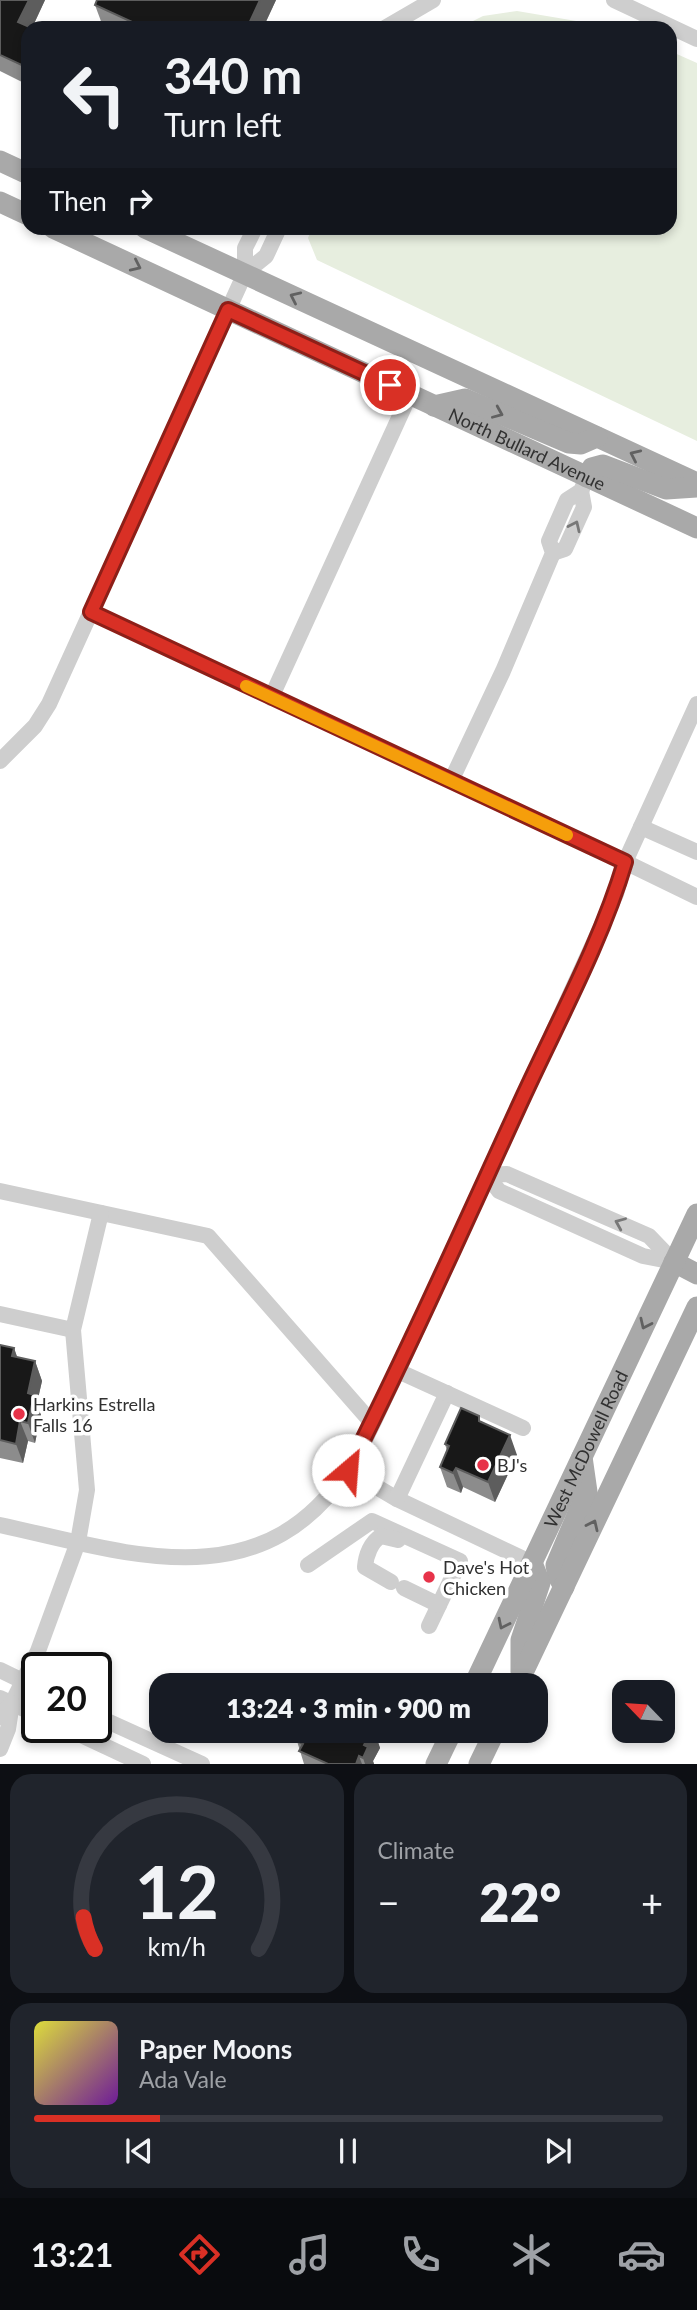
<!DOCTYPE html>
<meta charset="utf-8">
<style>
body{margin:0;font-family:Lato,sans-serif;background:#20242c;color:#f1f3f6;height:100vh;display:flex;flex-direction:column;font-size:26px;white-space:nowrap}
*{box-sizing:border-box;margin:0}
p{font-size:23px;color:#9ea1a6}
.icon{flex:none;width:38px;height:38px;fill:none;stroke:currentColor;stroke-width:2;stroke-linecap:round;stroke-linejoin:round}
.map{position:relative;height:1764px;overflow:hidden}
.drawer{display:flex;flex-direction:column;gap:10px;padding:10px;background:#0d0f14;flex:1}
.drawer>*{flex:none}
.guide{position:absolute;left:21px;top:21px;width:656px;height:214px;border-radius:21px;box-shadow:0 4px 10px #0003;background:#171b24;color:#f1f3f6;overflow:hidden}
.needle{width:46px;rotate:295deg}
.controls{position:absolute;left:612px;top:1680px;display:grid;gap:14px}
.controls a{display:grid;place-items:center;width:63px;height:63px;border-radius:14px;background:#171b24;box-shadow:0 4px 10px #0003;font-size:35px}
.speed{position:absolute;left:21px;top:1652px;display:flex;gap:14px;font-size:35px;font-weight:700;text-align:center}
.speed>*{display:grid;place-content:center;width:91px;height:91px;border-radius:50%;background:#171b24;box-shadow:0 4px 10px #0003;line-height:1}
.speed .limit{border:4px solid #111;border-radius:10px;background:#fff;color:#111}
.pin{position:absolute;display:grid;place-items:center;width:60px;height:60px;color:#fff;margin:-30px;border:4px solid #fff;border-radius:50%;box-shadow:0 2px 7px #0007}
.me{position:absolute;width:77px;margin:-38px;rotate:27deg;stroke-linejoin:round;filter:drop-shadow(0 0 5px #0008)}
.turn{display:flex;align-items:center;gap:24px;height:147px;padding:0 28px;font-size:32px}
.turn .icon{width:91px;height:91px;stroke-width:2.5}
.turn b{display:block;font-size:49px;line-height:60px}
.then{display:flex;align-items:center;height:66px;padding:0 28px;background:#0003;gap:14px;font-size:26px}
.big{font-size:52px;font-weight:800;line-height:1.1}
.drawer .widget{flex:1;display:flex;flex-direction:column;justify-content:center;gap:10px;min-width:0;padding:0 24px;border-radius:21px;background:#20242c}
.drawer .dial{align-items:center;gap:0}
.dial svg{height:182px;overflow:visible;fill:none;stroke:#363941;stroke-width:7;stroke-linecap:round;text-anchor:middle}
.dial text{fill:#f1f3f6;stroke:none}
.song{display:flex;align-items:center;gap:21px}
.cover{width:84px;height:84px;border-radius:10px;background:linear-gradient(135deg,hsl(60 70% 55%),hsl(280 70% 35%))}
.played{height:7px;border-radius:4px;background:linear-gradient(90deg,#d93025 20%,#363941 20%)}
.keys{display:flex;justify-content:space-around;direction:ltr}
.heat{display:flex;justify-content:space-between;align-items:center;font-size:38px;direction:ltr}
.drawer .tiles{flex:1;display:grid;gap:10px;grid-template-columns:1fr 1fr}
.widget:last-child{grid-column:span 2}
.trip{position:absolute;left:149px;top:1673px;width:399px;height:70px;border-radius:21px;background:#171b24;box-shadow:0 4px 10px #0003;font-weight:800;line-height:70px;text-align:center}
.tab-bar{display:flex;height:112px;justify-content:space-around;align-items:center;background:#090b0e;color:#9ea1a6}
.tab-bar .icon{width:49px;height:49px}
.tab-bar .on{color:#d93025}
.tab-bar b{font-size:32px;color:#f1f3f6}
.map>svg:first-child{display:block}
.green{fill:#e7eedf}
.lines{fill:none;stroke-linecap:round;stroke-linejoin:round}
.minor{stroke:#cecece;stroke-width:16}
.major{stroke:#a9a9a9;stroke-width:21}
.wall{fill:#8c8c8c}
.shaded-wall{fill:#5d5d5d}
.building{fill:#181818;stroke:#5d5d5d;stroke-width:2}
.oneway{stroke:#616161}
.oneway2{stroke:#787878}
.route-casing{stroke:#8d1f18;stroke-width:18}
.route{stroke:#d93025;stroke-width:12}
.slow{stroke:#f59e0b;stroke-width:12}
.poi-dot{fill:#e73349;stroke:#fff;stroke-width:2.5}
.labels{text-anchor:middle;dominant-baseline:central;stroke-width:7;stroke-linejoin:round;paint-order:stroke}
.street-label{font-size:18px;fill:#313131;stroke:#fff}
.poi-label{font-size:18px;fill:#313131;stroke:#fff;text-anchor:start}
</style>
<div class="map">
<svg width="697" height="1764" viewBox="0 0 697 1764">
<rect width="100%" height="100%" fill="#fff"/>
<g class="green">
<path d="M517 11 594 24 606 28H459L483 16Z"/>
<path d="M670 51 697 63V441L317 260 308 238 312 228H670Z"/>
</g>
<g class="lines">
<g class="minor">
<path d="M614 0 697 39"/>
<path d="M385 28 433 0"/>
<path d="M245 273 266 256 279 228"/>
<path d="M553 553 565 549 584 507 581 491"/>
<path d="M91 612 625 862 697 704"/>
<path d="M271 698 410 394"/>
<path d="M0 761 35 726 49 704 245 273V248L255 228"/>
<path d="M451 781 503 671 553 553 549 541 567 500 581 491 587 477"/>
<path d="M641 827 697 852"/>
<path d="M487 1175 507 1174 649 1236 674 1262"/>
<path d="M487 1175 499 1191 643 1256 674 1262"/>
<path d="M0 1191 208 1236 372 1423"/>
<path d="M0 1314 73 1330"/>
<path d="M398 1371 616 894 625 862 697 897"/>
<path d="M348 1470 397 1499 532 1563"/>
<path d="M397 1499 447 1393"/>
<path d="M0 1525C125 1552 259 1602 347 1471 367 1441 381 1404 398 1371L523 1428"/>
<path d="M308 1565 372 1521 460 1561 429 1626"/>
<path d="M391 1582 365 1567C366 1555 371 1542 381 1536L398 1540"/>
<path d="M404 1588 439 1605"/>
<path d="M0 1670 37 1688"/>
<path d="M0 1698 37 1715"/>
<path d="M12 1703 38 1651 78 1542 87 1490 73 1330 101 1213"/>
<path d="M96 1716 202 1764"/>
<path d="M0 1717 12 1703 8 1729 0 1749"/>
<path d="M64 1727 143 1764"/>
</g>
<g class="major">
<path d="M0 161 28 174"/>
<path d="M0 202 28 215"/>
<path id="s1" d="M53 228 697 528"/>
<path d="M145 228 697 483"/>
<path d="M434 406 465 399 569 443 581 444 597 437"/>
<path d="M587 477 592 468 603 465 666 489 697 487"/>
<path d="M674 1262 697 1274"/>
<path d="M564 1587 558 1576 556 1565 587 1492 582 1457"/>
<path d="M521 1672V1640L540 1583 532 1563"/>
<path id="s2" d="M474 1685 697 1214"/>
<path d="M517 1685 697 1307"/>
<path d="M436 1764 452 1731"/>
<path d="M479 1764 495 1731"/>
</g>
</g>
<g class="wall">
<path d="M0 0H45L32 28H28V85L0 71Z"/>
<path d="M276 0 263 28H110L102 24 95 5Z"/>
<path d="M0 1345 14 1348 17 1357 35 1361 42 1381 37 1403 41 1414 35 1443 28 1441 23 1463 0 1458Z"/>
<path d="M482 1422 517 1455 495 1502 463 1487 461 1493 447 1487 440 1467 447 1451 445 1444Z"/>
<path d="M302 1731H376L379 1739 378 1742 380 1748 373 1761 374 1764H304L297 1741Z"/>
</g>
<g class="shaded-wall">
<path d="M29 0H45L32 28 18 22Z"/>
<path d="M260 0H276L263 28H247Z"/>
<path d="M14 1348 21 1368 12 1356Z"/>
<path d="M35 1361 42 1381 37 1403 41 1414 35 1443 28 1423V1393Z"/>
<path d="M20 1421 28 1441 23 1463 16 1444Z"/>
<path d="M510 1435 517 1455 495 1502 488 1482Z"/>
<path d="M456 1468 463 1487 461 1493 453 1473Z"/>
<path d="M370 1731H376L379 1739 378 1742 380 1748 373 1761 374 1764H365L363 1758 364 1745Z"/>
<path d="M359 1756 362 1764H356Z"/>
</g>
<g class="building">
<path d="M0 0H29L18 22 32 28H28V68L0 55Z"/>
<path d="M97 0H260L247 28H145L95 5Z"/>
<path d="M0 1345 14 1348 12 1356 35 1361 28 1393 34 1395 28 1423 20 1421 16 1444 0 1440Z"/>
<path d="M461 1408 479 1416V1421L510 1435 488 1482 456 1468 453 1473 440 1467 449 1446 445 1444Z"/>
<path d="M302 1731H371L364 1745 368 1747 363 1758 359 1756 356 1764H328L299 1751 303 1744 297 1741Z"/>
</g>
<defs><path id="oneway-chevron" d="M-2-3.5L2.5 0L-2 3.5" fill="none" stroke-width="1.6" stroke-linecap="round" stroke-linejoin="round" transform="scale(1.75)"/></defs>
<g class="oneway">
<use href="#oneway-chevron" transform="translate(136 266) rotate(25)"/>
<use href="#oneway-chevron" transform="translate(295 297) rotate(-155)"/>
<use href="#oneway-chevron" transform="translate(498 413) rotate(23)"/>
<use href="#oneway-chevron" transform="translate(635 455) rotate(-155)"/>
<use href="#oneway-chevron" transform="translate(645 1324) rotate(115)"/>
<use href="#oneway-chevron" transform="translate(593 1525) rotate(-65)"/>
<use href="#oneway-chevron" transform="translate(503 1624) rotate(116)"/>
</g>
<g class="oneway2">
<use href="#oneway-chevron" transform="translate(575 526) rotate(-65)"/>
<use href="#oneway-chevron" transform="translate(620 1223) rotate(-157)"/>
</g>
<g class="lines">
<g class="route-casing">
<path id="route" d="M348 1470C410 1347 466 1221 524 1095 559 1019 601 942 625 862L91 612 228 310 390 385"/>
</g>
<use href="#route" class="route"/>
<path class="slow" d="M246 686 567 835"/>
</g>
<g class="poi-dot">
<circle cx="19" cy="1414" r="7"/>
<circle cx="483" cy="1465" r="7"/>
<circle cx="429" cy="1577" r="7"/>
</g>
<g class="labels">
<g class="street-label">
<text stroke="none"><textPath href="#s1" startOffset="523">North Bullard Avenue</textPath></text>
<text stroke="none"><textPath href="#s2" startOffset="261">West McDowell Road</textPath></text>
</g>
<g class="poi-label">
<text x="33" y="1404">Harkins Estrella<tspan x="33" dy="21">Falls 16</tspan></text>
<text x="497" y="1465">BJ's</text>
<text x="443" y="1567">Dave's Hot<tspan x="443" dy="21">Chicken</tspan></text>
</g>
</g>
</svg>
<div class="controls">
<a><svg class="needle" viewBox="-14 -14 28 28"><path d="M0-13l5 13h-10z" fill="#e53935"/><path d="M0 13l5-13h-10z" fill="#9ea1a6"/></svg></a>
</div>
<div class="speed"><div class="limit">20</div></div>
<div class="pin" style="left:390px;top:385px;background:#d93025"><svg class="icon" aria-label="arrive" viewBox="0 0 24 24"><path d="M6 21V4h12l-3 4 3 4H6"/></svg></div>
<svg class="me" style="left:348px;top:1470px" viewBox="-20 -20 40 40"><circle r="19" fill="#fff"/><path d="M0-13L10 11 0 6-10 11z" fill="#d93025"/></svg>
<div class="trip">13:24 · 3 min · 900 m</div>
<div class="guide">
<div class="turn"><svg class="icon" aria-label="left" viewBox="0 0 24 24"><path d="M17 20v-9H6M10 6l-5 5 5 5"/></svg><div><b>340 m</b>Turn left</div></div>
<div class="then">Then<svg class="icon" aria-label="right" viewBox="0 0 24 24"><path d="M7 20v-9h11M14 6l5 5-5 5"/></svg></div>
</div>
</div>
<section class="drawer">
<div class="tiles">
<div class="widget dial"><svg viewBox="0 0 100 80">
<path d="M14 69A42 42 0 1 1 86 69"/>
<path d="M14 69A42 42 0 0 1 9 55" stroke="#d93025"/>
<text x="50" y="56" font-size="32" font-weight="700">12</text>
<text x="50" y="72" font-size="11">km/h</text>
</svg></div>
<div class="widget"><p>Climate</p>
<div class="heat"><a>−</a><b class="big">22°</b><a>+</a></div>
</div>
<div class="widget">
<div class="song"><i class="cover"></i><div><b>Paper Moons</b><p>Ada Vale</p></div></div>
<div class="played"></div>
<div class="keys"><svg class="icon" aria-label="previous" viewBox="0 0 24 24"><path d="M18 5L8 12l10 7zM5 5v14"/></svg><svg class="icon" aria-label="pause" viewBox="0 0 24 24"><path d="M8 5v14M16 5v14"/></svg><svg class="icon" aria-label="next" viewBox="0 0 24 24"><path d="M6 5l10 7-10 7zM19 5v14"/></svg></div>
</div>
</div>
</section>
<nav class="tab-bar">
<b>13:21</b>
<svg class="icon on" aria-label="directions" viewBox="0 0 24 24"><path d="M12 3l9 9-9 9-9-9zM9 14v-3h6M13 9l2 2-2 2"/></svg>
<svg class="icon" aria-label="music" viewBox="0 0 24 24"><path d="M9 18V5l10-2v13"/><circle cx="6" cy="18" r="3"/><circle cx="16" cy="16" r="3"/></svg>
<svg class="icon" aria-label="phone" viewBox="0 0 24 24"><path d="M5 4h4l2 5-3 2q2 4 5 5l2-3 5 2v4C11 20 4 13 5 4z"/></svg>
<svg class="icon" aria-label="climate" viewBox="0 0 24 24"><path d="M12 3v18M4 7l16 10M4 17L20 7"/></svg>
<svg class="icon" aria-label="car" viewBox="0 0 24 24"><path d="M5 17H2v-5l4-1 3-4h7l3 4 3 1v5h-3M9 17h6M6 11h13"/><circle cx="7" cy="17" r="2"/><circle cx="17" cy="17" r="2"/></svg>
</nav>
